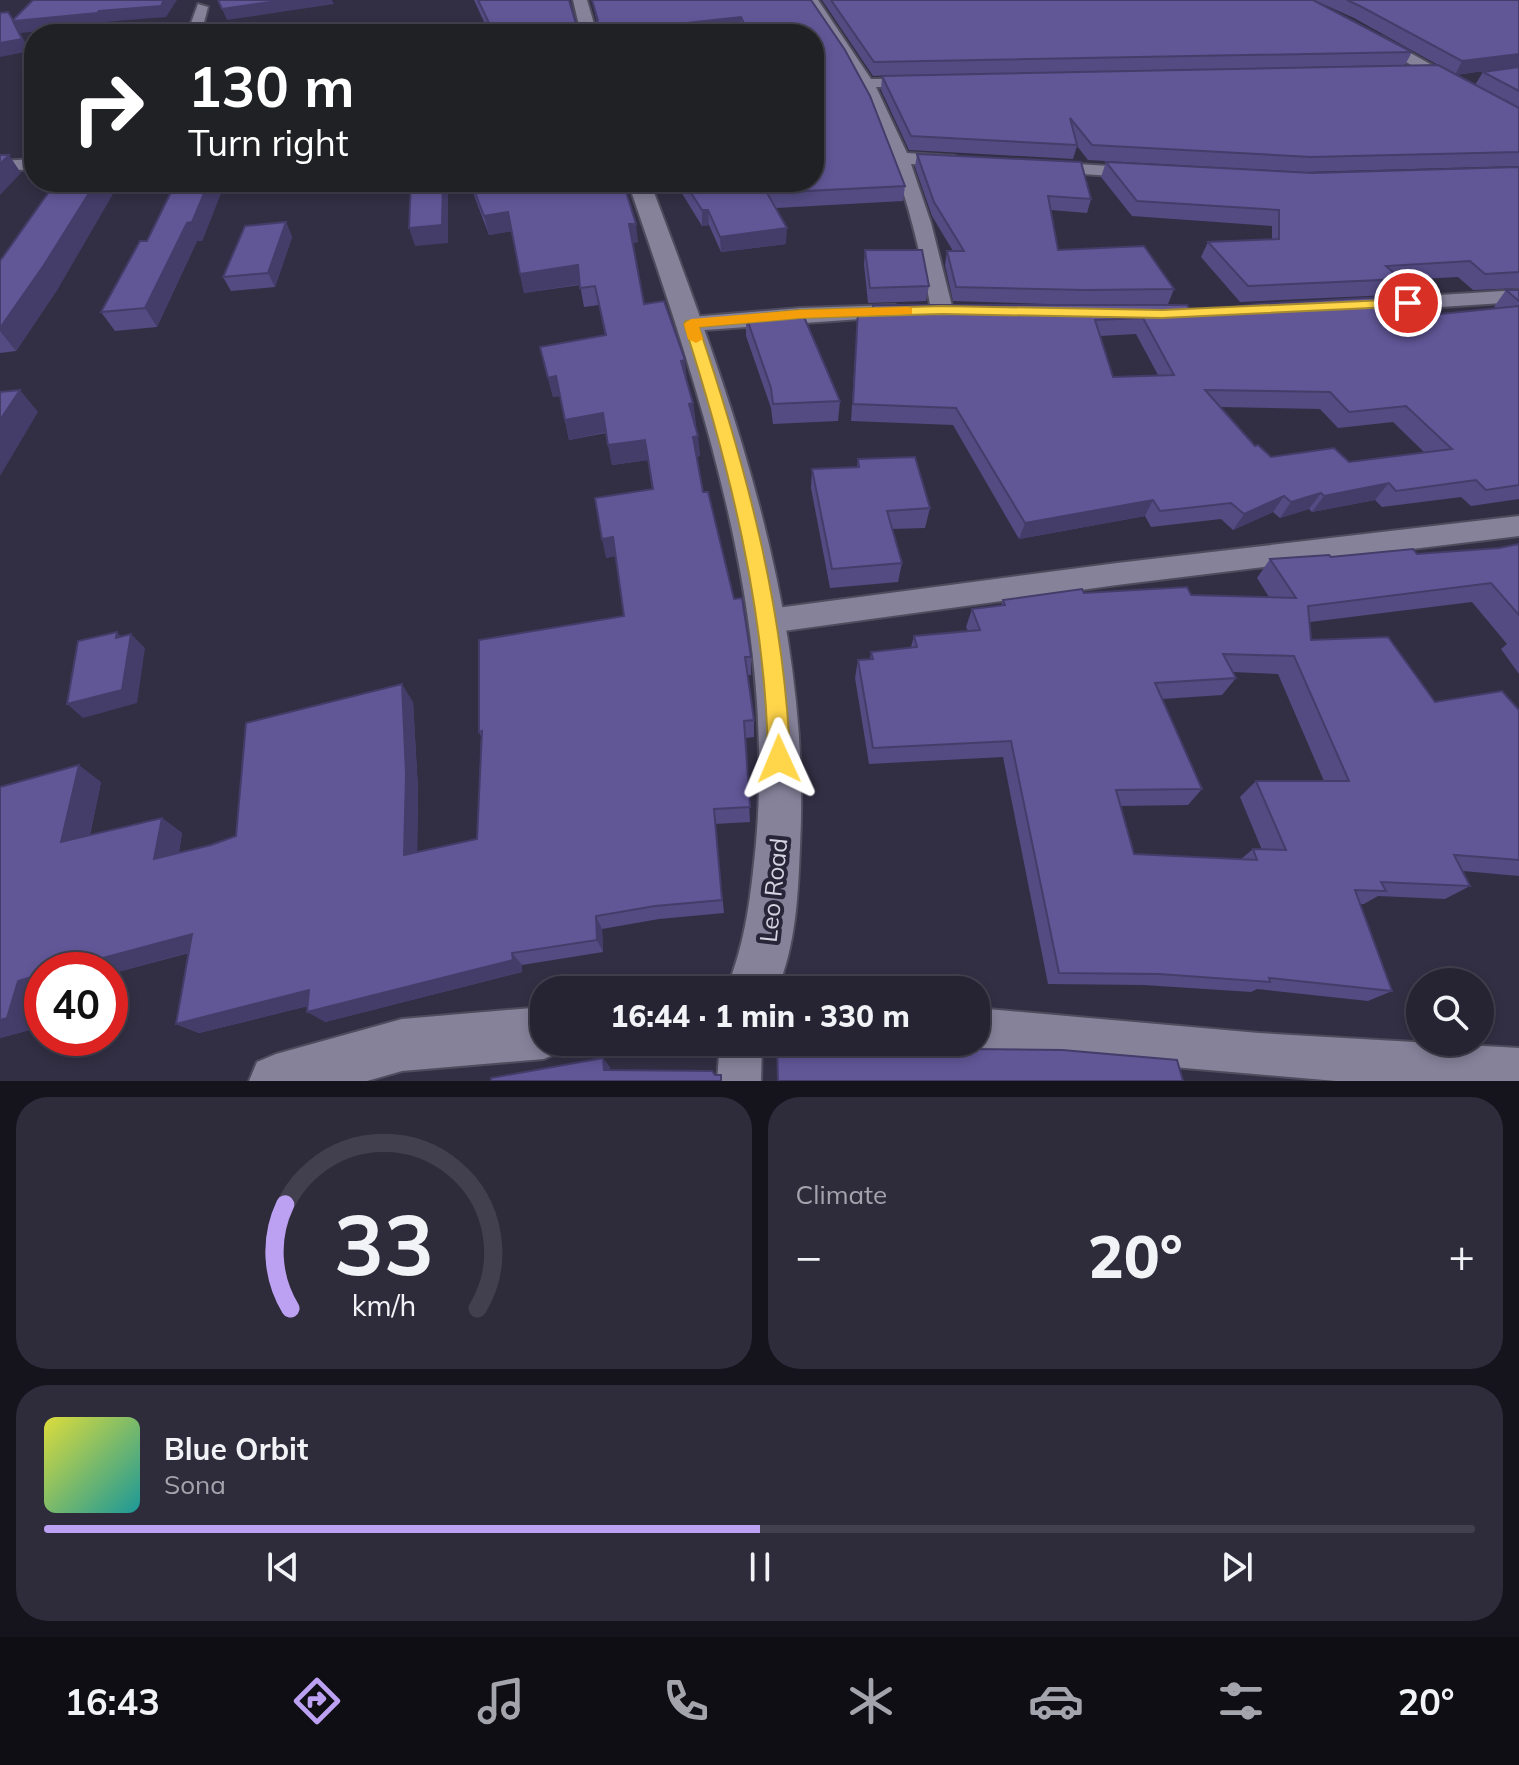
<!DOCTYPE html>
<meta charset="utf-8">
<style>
body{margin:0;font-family:Mulish,sans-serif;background:#2e2b3b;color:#f1f3f6;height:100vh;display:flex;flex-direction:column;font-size:30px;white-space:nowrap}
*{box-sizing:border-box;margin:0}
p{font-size:26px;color:#a4a4ac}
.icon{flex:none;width:44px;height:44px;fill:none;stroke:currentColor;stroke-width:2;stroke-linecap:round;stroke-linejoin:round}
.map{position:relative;height:1081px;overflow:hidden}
.details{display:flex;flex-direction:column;gap:16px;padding:16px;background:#15131c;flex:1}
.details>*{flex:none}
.banner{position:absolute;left:24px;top:24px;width:800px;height:168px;border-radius:32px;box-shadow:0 4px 12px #0003,0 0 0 2px #42404e;background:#202124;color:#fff;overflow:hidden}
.buttons{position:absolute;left:1406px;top:968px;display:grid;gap:16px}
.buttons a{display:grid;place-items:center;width:88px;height:88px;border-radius:50%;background:#262333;box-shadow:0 4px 12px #0003,0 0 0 2px #42404e;font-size:40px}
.speed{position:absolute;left:24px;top:952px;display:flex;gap:16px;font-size:40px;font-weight:700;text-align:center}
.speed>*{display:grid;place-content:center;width:104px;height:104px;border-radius:50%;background:#262333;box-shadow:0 4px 12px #0003,0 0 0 2px #42404e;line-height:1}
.speed .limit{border:12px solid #d22;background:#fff;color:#111}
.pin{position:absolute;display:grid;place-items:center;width:68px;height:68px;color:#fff;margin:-34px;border:4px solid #fff;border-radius:50%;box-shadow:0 2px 8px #0007}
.me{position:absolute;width:88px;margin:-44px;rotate:359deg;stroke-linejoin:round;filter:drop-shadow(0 0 6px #0008)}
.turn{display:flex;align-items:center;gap:28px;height:168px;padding:0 32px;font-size:36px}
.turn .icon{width:104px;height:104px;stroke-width:2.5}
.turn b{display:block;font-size:56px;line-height:68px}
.big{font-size:60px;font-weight:800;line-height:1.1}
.details .widget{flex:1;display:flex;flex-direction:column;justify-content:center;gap:12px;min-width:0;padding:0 28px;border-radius:32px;background:#2e2b3b}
.details .dial{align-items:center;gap:0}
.dial svg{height:208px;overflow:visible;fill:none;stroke:#42404e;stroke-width:7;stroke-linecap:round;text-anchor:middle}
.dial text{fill:#f1f3f6;stroke:none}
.song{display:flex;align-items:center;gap:24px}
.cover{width:96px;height:96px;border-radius:12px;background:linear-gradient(135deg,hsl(60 70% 55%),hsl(180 70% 35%))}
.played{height:8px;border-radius:4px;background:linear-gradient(90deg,#bca0f2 50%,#42404e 50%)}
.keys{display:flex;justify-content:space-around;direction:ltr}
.heat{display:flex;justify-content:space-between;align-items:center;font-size:44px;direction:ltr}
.details .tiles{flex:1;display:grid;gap:16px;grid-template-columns:1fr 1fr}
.widget:last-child{grid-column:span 2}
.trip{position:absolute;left:530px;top:976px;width:460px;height:80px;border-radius:32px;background:#262333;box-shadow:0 4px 12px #0003,0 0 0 2px #42404e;font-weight:800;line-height:80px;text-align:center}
.menu{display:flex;height:128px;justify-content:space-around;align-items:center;background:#0f0e14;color:#a4a4ac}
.menu .icon{width:56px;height:56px}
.menu .active{color:#bca0f2}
.menu b{font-size:36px;color:#f1f3f6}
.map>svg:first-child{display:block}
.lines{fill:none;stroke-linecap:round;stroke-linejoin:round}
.minor-casing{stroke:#4e4c5d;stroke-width:4}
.tertiary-casing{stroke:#4e4c5d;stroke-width:4}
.minor{fill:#85829a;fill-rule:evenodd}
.tertiary{fill:#85829a;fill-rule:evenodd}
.wall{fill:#534b82;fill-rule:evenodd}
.shaded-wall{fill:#443d6a}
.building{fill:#615797;stroke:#443d6a;stroke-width:2;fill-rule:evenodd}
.route{fill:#ffd54a;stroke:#a68a30;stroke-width:2}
.slow{fill:#f59e0b}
.labels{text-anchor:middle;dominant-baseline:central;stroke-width:8;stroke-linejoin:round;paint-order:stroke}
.street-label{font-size:24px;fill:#d5d4e1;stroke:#282539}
</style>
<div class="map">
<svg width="1519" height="1081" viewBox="0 0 1519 1081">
<rect width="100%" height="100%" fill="#322f44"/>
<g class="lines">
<g class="minor-casing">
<g id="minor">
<path d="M806 0H818L871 79H920L927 83 920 87H876L907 153 955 156 963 161 955 166 911 164 931 223 953 310 950 315 942 316 931 310C917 230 896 154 859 83 844 54 824 27 806 0Z"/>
<path d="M198 4 208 7 201 34H187Z"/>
<path d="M1372 37H1382L1519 114V125L1372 43Z"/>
<path d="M34 159V169L0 171V161Z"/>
<path d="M1044 162 1142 168 1151 173 1142 178 1038 171 1035 167 1038 163Z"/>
<path d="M1519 290V302L1392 310 1381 304 1392 298Z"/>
<path d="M895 305 906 311 903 316 691 331 680 324 691 317 800 308Z"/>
<path d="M1519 516V536L1117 585 769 633 758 630 754 621 758 612 769 609 1117 563Z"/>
<path d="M976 1008 1259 1033 1519 1048V1081H1336L976 1050 960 1042H976Z"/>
<path d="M720 1042H762L761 1081H717Z"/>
</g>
</g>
<g class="tertiary-casing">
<g id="tertiary">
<path d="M573 0H587L597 34H581Z"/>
<path d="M628 182H650C731 396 812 615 800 847 798 896 796 944 777 990H726C746 942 751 894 756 843 776 615 701 395 628 182Z"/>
<path d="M544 1007V1042H566L562 1051 544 1059 402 1071 367 1081H249L257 1062 276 1054 402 1019Z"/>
</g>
</g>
<use href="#minor" class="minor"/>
<use href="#tertiary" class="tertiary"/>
</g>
<g class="wall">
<path d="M474 0H555L579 34 485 24Z"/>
<path d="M592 0H811L905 186 903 201 776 208 786 244 721 252 709 225 702 226 675 182H814V34H743L741 30 701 34H597L595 24 597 22Z"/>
<path d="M822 0H1313L1412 52 1405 65 873 76Z"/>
<path d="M1314 0H1519V66L1455 75 1475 85 1483 72 1519 67V166L1304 172 1088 160 1077 146 1073 159 909 150 881 90 882 76 1438 65 1354 18Z"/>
<path d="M917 154 1091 199 1087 213 1051 210 1058 250 1174 289 1168 304 1080 305 953 301 945 265 947 251H953L932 216 915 167Z"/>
<path d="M1106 162 1312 173 1519 167V288L1473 290 1458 277 1400 280 1390 295 1240 302 1201 257 1208 242 1272 239V226L1132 216 1101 177Z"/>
<path d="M176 182H223L224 185 202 241H197L157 327 115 331 101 312 147 241Z"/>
<path d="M469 182H623L638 242 632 243 644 304 687 380 693 403 700 456 696 457 703 492 751 657V675H748L754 720V737L746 738 750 822 715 824 724 913 659 919 602 929 603 952 522 965V972L325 1022 308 1006 199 1033 176 1024 189 953 110 974V970H42L37 1028 0 1038V1020L101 782 90 835 162 818 182 833 179 852 211 845 236 836 413 702 418 790 417 853 477 839 481 736 479 732 624 616 615 556 606 558 652 489 648 460 612 465 606 433 569 440 560 396 553 397 540 347 605 335 599 305 584 307 580 285 524 293 512 231 489 235Z"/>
<path d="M286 222 292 237 275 287 231 291 223 277Z"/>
<path d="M865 250 929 286 926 301 868 303 864 264Z"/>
<path d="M0 261 59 287 16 351 0 353Z"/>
<path d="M1506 290H1519V499L1471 506 1461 497 1382 507 1375 500 1312 512 1309 509 1280 518 1273 512 1233 530 1221 519 1151 527 1145 516 1019 539 953 425 851 421 858 310 872 311 873 305 1191 312 1441 314 1496 308 1494 307ZM1136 334 1158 375 1113 377 1100 336ZM1220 407 1320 409 1338 428 1393 422 1425 453 1349 462 1271 457 1255 446Z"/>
<path d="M746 316 840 401 838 421 773 424 771 408 746 336Z"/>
<path d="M858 459 930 508 925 528 892 529 902 563 898 582 830 588 811 488 812 469 857 467Z"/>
<path d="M1519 544V674L1501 649 1507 644 1472 602 1310 622 1311 640 1435 702 1519 710V876L1463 871 1470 886 1445 899 1378 896 1364 904H1360L1392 991 1368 1001 1257 989 1251 992 1144 985 1048 984 1003 757 869 764 855 678 858 660 870 659 871 652 911 647 914 636 968 631 966 627 972 609 1001 606 1003 600 1084 593 1269 597 1257 578 1270 559 1417 554 1499 548ZM1233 672 1278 674 1324 781H1256L1240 797 1262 850 1253 849 1241 859 1134 854 1120 806 1188 805 1202 789 1162 699 1222 695 1236 678Z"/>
</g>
<g class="shaded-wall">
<path d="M164 0H177L166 17 105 22 103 25 20 33 30 51 0 57V43L13 21 99 11Z"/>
<path d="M284 0H332L334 4 227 20 222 9Z"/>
<path d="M741 17V30L701 34H677L676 24Z"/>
<path d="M1519 54V66L1455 75 1462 61Z"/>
<path d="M9 155 21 173 0 195V164Z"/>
<path d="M96 182H120L59 287 16 351 0 331V328Z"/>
<path d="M209 182H223L224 185 202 241H197L157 327 145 308Z"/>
<path d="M443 182H448V243L415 246 409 228Z"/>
<path d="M702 210H708L709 225 702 226Z"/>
<path d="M508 212 513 231 489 235 484 216Z"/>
<path d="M286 222 292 237 275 287 268 273Z"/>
<path d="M629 224H636L638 242 631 243Z"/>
<path d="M787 228 786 244 721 252 720 237Z"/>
<path d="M578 265 581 284 524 293 520 274Z"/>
<path d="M685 360 687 380 681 361Z"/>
<path d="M556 376 560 396 553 397 548 378Z"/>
<path d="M20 390 38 412 0 476V420Z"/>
<path d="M693 403 695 423 689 404Z"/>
<path d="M603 413 606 432 569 440 565 420Z"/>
<path d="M698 436 700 456 694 457 693 437Z"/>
<path d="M645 440 648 460 612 465 608 445Z"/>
<path d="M1389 483 1375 500 1312 512 1324 496Z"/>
<path d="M1321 493 1309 509 1280 518 1291 502Z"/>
<path d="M1284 496 1273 512 1233 530 1244 514Z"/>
<path d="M1153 500 1145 516 1019 539 1025 523Z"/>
<path d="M613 537 616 556 606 558 602 539Z"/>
<path d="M117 632 129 645 131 634 145 648 137 703 83 718 67 704 116 638Z"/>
<path d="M402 684 413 702 418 790 417 870 404 855Z"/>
<path d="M79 765 101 782 85 857 61 842Z"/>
<path d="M162 818 182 833 175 873 154 859Z"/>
<path d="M596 916 602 929 603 952 597 940Z"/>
<path d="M192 934 213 946 110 974V970H58Z"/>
<path d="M512 953 522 965V972L325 1022 307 1012Z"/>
<path d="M42 974V1008L37 1028 0 1038V1020L18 981Z"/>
<path d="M309 990 327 1001 199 1033 176 1024Z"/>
<path d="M603 1058 610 1067 611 1079 604 1070Z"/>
</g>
<g class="building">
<path d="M33 0H164L161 6 99 11 97 13 13 21 22 39 0 43V13L8 12 13 20Z"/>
<path d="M218 0H284L222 9Z"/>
<path d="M478 0H569L579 34H471L470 25 489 23Z"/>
<path d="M592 0H811L845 50 870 96 905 186 767 193 787 228 720 237 708 210H702L684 182H814V34H749L741 17 676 24 682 34H601L595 24 598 20Z"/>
<path d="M831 0H1313L1412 52 874 62Z"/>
<path d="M1347 0H1519V54L1462 61 1360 6Z"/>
<path d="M1438 65 1519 108V152L1311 157 1092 145 1070 118 1077 145 911 136 882 76Z"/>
<path d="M1519 67V91L1483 72Z"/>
<path d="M917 154 1081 162 1091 199 1048 196 1058 250 1144 246 1174 289 1085 290 956 287 947 251H964L934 202Z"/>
<path d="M0 155H9L0 164Z"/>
<path d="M1106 162 1312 173 1519 167V272L1485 274 1470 261 1386 266 1401 279 1248 286 1208 242 1279 239V210L1137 201Z"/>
<path d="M56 182H96L44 265 0 328V261Z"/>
<path d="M176 182H209L192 222 187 223 145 308 101 312 140 241H147Z"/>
<path d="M411 182H443L442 225 409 228Z"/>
<path d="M471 182H623L636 224H629L644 304 664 301 685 360 681 361 693 403 689 404 698 436 693 437 703 492H708L734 599 742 598 751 657H745L754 720 744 721 750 807 714 809 722 900 655 906 596 916 597 940 512 953 513 960 307 1012 309 990 176 1024 192 934 58 970H42V974L18 981 7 1018 0 1020V787L79 765 61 842 162 818 154 859 211 845 236 836 246 723 402 684 406 774 404 855 477 839 482 731 479 732V640L624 616 613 537 602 539 595 498 653 489 645 440 608 445 603 413 565 420 556 376 548 378 540 347 606 335 595 286 580 288 578 265 520 274 508 212 484 216Z"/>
<path d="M286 222 268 273 223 277 245 226Z"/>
<path d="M865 250H922L929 286 870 288Z"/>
<path d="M1506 290H1519V301Z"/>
<path d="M1420 295 1441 314 1519 306V485L1486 490 1476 480 1396 491 1389 483 1324 496 1321 493 1291 502 1284 496 1244 514 1231 503 1160 511 1153 500 1025 523 956 408 853 404 858 310 873 311V305H1187L1191 312 1258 304ZM1143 318 1174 375 1113 377 1095 320ZM1205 390 1330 392 1349 412 1406 406 1452 449 1349 462 1334 448 1271 457 1258 445 1255 446Z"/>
<path d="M801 310 840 401 773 404 771 388 746 316Z"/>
<path d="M20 390 0 420V392Z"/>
<path d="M915 457 930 508 887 511 902 563 832 569 812 469 859 467 858 459Z"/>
<path d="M1519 544V615L1491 583 1308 606 1311 640 1388 637 1435 702 1502 691 1519 710V860L1454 855 1470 886 1381 882 1386 891 1355 890 1392 991 1269 978 1270 982 1159 974 1059 973 1011 741 873 748 858 660 873 659 871 652 917 647 914 636 980 630 972 609 1005 605 1003 600 1082 589 1084 593 1187 587 1191 595 1296 598 1270 559 1329 555 1331 557 1413 549 1417 554 1499 548ZM1223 654 1294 656 1349 781H1256L1286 850 1253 849 1257 860 1134 854 1116 790 1202 789 1155 683 1236 678Z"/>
<path d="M117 632 116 638 131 634 122 690 67 704 78 641Z"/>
<path d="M777 1047 1062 1050 1177 1060 1183 1081H778Z"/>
<path d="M603 1058 604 1070 712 1071 715 1075H721V1081H491V1078Z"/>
</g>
<path class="route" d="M1408 299 1414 303 1412 306 1162 318 942 314 800 318 699 327C746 466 785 611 790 759L787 766 779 769 771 766 768 759C766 611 729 464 684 324L686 321 800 310 942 306 1162 310Z"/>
<path class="slow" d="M907 307 912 308V314L800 318 699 327 703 339 696 343 688 339 684 324 691 319 800 310Z"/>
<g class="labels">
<g class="street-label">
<text transform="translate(773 890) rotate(-84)">Leo Road</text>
</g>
</g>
</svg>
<div class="buttons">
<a><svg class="icon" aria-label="search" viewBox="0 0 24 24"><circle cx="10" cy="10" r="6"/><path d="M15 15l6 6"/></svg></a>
</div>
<div class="speed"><div class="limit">40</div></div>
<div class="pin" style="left:1408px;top:303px;background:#d93025"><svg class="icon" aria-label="arrive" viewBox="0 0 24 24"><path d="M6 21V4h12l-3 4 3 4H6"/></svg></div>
<svg class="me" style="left:779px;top:759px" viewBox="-20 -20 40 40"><path d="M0-17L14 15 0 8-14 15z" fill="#ffd54a" stroke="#fff" stroke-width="4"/></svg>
<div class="trip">16:44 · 1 min · 330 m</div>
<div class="banner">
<div class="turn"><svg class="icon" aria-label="right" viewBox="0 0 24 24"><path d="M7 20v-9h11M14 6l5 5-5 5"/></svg><div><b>130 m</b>Turn right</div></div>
</div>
</div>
<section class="details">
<div class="tiles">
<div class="widget dial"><svg viewBox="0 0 100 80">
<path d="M14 69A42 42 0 1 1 86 69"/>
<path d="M14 69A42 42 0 0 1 12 29" stroke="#bca0f2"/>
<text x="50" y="56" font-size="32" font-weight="700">33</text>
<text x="50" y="72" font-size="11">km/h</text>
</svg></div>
<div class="widget"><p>Climate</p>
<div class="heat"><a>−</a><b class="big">20°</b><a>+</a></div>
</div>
<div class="widget">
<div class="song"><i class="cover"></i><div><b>Blue Orbit</b><p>Sona</p></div></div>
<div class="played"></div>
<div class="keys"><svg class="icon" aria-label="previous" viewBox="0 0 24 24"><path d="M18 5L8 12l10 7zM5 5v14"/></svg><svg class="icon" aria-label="pause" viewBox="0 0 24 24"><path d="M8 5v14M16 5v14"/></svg><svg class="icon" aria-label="next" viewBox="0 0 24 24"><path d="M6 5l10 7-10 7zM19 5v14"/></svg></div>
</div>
</div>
</section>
<nav class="menu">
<b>16:43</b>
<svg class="icon active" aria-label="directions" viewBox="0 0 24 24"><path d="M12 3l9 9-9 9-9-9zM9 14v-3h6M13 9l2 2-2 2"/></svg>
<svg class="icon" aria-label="music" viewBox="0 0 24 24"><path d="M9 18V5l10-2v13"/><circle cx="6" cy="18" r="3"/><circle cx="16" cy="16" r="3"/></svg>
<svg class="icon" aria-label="phone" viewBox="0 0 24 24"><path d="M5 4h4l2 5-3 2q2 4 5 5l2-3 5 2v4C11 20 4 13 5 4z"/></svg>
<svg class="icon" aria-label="climate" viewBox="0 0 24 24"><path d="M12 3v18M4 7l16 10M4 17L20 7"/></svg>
<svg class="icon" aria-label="car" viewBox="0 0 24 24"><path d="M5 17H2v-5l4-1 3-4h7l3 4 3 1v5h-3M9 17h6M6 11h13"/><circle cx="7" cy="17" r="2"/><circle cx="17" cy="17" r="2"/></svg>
<svg class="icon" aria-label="filters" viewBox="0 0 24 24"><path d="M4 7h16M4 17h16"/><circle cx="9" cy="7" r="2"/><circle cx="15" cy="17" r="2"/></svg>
<b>20°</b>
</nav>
